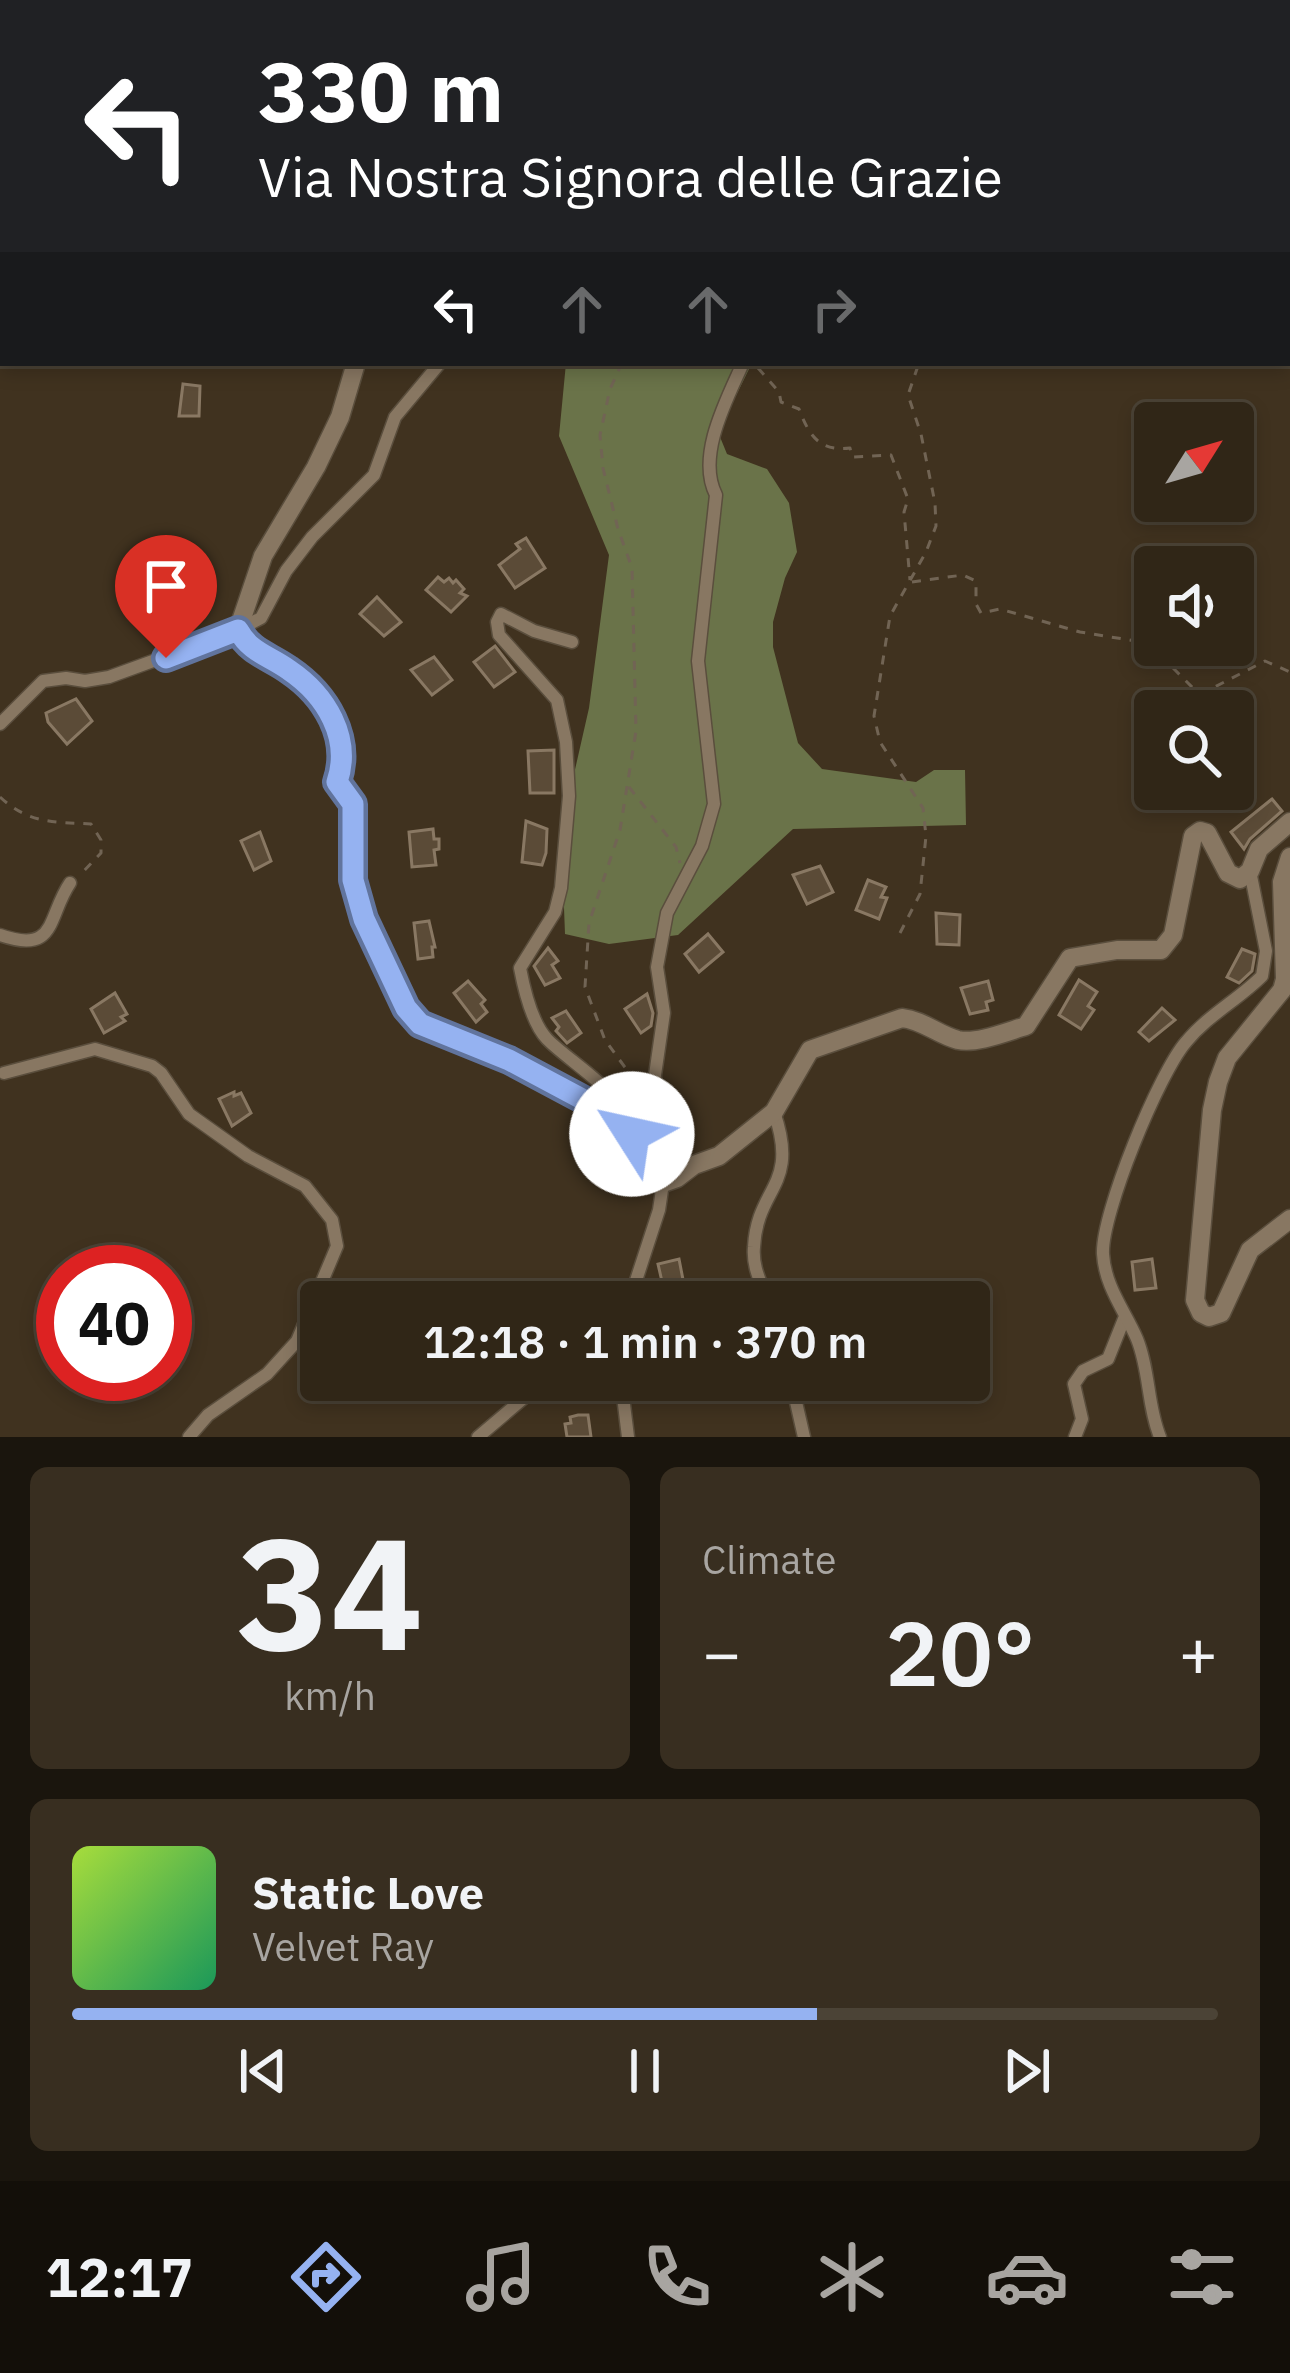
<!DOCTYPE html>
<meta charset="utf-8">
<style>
body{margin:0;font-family:"IBM Plex Sans",sans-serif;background:#382e20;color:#f1f3f6;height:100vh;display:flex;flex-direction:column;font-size:45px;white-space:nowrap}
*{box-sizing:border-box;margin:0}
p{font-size:39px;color:#a8a5a1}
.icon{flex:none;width:66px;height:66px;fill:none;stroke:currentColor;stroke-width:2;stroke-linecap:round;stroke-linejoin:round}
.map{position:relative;height:1437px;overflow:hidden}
.side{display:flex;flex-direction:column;gap:30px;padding:30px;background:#1a150d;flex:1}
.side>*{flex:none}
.top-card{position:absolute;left:0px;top:0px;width:1290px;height:366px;box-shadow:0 6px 18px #0003,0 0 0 3px #4b4336;background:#202124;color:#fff;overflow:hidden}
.needle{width:78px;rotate:53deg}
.tools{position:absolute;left:1134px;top:402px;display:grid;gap:24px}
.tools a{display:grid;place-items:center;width:120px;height:120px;border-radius:12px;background:#302617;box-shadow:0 6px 18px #0003,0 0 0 3px #4b4336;font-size:60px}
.speed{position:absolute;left:36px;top:1245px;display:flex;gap:24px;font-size:60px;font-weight:700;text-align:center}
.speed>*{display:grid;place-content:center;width:156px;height:156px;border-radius:50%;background:#302617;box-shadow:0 6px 18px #0003,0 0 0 3px #4b4336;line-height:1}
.speed .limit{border:18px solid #d22;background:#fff;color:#111}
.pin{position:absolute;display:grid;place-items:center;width:102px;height:102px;color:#fff;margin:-123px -51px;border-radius:50% 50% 50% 0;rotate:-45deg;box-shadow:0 0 12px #0007}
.pin .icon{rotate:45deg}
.me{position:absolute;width:132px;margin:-66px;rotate:305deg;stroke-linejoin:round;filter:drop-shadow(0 0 9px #0008)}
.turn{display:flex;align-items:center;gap:42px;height:252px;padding:0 60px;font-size:54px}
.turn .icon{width:156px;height:156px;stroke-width:2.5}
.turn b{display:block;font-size:84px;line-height:102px}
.lanes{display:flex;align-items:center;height:114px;padding:0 60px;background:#0003;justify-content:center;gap:60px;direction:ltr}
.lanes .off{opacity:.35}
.big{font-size:90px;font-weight:600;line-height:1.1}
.side .card{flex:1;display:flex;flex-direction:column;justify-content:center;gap:18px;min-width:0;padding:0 42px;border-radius:18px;background:#382e20}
.side .dial{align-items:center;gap:0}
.dial b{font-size:156px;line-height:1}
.song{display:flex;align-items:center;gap:36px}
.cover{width:144px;height:144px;border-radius:18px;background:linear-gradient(135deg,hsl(80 70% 55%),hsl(150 70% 35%))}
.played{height:12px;border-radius:6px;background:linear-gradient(90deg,#95b2f1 65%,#4b4336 65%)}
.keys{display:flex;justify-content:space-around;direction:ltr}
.heat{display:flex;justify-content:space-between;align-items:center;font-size:66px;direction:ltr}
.side .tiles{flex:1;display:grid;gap:30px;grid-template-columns:1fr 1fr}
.card:last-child{grid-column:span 2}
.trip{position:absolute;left:300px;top:1281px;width:690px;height:120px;border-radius:12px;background:#302617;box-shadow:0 6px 18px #0003,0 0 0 3px #4b4336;font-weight:600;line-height:120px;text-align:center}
.tab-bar{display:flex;height:192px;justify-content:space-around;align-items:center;background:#130f09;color:#a8a5a1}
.tab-bar .icon{width:84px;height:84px}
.tab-bar .selected{color:#95b2f1}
.tab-bar b{font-size:54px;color:#f1f3f6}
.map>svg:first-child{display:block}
.forest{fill:#6a7349}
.building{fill:#5b4b37;stroke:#897863;stroke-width:3}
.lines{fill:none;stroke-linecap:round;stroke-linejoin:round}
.street-casing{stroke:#5a4e3d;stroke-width:15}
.secondary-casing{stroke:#5a4e3d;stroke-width:21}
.path{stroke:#716454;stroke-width:3;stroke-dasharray:9 9;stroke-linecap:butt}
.street{stroke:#887762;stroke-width:12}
.secondary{stroke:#887762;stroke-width:18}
.route-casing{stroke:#61749d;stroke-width:30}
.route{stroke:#95b2f1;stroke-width:21}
</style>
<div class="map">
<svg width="1290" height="1437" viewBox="0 0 1290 1437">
<rect width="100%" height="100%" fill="#40321f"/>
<path class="forest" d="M566 363H752L718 432 727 454 767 469 789 503 797 552 785 578 773 622V647L798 743 822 769 916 782 934 770H965L966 825 793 829 678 935 609 944 565 934 562 856 569 796 589 708 609 555 559 436Z"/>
<g class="building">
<path d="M183 384 200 386 199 416H179Z"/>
<path d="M526 538 545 568 515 588 499 565 520 549 516 544Z"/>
<path d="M438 577 444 582 449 578 453 583 456 580 464 589 460 593 467 596 451 612 426 590Z"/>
<path d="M377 597 401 622 384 636 360 614Z"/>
<path d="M495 646 515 672 494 687 474 662Z"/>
<path d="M434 657 452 680 432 695 411 670Z"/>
<path d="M76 699 92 721 67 744 48 722 46 713Z"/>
<path d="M554 750V793H530L528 751Z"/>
<path d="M1182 789H1212L1183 811 1172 797Z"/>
<path d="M1272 799 1282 811 1250 839 1244 849 1231 832Z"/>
<path d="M526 821 547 829 546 853 542 865 522 862Z"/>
<path d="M433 829 434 839H439V849L434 850 436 865 412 867 409 832Z"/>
<path d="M260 832 271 861 254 870 241 841Z"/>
<path d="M820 866 833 892 807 904 793 875Z"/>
<path d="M868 880 886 887 881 897 887 898 879 919 856 910Z"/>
<path d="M936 913 960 915 959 945 937 944Z"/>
<path d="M429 921 435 947H432L433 957 418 959 414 923Z"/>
<path d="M708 934 723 952 699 972 685 954Z"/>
<path d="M548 948 558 961 552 965 560 978 545 985 534 966Z"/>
<path d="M1242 949 1255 954 1252 971 1239 983 1227 977Z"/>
<path d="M1079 980 1097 992 1088 1006 1094 1010 1081 1029 1059 1015Z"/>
<path d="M468 981 485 1000 481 1004 487 1012 476 1022 454 993Z"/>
<path d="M988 981 993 1000 986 1002 988 1010 970 1014 961 988Z"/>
<path d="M115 993 127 1014 121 1017 125 1021 104 1033 91 1009Z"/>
<path d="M647 994 653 1013 651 1026 641 1033 625 1009Z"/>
<path d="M1162 1008 1175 1020 1149 1041 1139 1032Z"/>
<path d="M566 1011 581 1033 567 1043 556 1031 559 1027 552 1018Z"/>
<path d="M234 1092V1096L241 1093 251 1113 232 1126 219 1099Z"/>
<path d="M679 1259 685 1290 665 1295 658 1264Z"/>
<path d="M1152 1259 1156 1288 1135 1290 1132 1262Z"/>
<path d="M578 1415H588L591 1437H567L565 1424 571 1423 570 1417Z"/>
</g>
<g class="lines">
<g class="street-casing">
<g id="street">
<path d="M9 0 13 3"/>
<path d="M598 0V3"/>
<path d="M80 3 82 0"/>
<path d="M380 3 383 0"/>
<path d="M976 3 978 0"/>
<path d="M572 642 534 631 501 614 497 622 499 635 557 700 566 742 569 796 561 888 555 912 520 968C524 989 532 1023 547 1039 569 1062 636 1101 632 1134"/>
<path d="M0 724 43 681 66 678 85 681 109 677 238 630 261 618 286 571 312 537 374 475 395 417 440 363"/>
<path d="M0 935C57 955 47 917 70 883"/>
<path d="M4 1073 95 1049 152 1066 161 1073 189 1114 248 1156 305 1186 332 1220 337 1246 297 1341 267 1374 208 1415 189 1437"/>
<path d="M659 1176 655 1075 664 1013 657 967 667 913 702 846 714 804 698 661 716 495C696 456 727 399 743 363"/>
<path d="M629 1302 659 1210 663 1183"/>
<path d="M768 1302C762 1284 752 1268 754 1247 757 1186 800 1187 774 1112"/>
<path d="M621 1380 628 1437"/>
<path d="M791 1380 804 1437"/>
<path d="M478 1437 545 1380"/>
<path d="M1075 1437 1082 1419 1074 1384 1083 1371 1108 1359 1124 1319"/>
<path d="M1160 1437C1147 1405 1150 1371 1137 1339 1125 1311 1105 1287 1103 1254 1101 1214 1159 1073 1186 1042 1208 1015 1238 1000 1262 976L1266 951 1250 871"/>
</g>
</g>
<g class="secondary-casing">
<g id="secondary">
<path d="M269 0 272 3"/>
<path d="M356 363 340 417 316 467 263 556 238 630C251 653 268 655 289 670 326 696 352 738 337 782L353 804V880L364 919 406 1008 420 1024 479 1045 614 1116 632 1134 663 1183 677 1178 694 1165 719 1156 774 1112 810 1050 902 1018C923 1020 938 1035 958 1040 977 1044 1006 1032 1026 1026L1070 958 1117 950H1161L1173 935 1193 836 1200 831 1207 833 1228 873 1240 879 1250 871 1259 849 1290 822"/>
<path d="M1290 857 1282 882 1285 979 1282 990 1227 1058 1218 1082 1212 1110 1195 1300 1201 1313 1209 1317 1221 1313 1250 1250 1290 1219"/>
</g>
</g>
<g class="path">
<path d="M755 3 759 0"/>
<path d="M1287 80 1290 79"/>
<path d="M622 363 610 389 600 435 603 468 618 529 632 568 636 731 620 830 589 923 585 987 605 1040 643 1092"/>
<path d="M758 368 779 392 781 402 799 409C809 435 819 452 850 448L852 457 891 455 908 499 904 512 910 580"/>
<path d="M912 582 963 575 976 581V604L981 613 1000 609 1080 632 1148 643 1194 689 1203 693 1265 661 1290 672"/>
<path d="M629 787 676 847 680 863"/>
<path d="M0 797C29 824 54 822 91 824L101 840V853L81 874"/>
<path d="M900 933 920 894 926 836 923 808 880 742 874 716 890 616 926 552 936 526 935 503 921 434 908 395 919 363"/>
</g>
<use href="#street" class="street"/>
<use href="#secondary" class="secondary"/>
</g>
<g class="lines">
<g class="route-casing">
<path id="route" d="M166 658 238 630C251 653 268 655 289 670 326 695 352 738 337 782L353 804V880L364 919 406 1008 420 1024 509 1060 614 1116 632 1134"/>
</g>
<use href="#route" class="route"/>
</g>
</svg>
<div class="tools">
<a><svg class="needle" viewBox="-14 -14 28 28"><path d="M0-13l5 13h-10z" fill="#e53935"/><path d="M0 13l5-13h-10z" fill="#a8a5a1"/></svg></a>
<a><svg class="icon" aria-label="sound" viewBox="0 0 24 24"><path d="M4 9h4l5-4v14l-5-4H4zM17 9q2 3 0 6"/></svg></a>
<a><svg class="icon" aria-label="search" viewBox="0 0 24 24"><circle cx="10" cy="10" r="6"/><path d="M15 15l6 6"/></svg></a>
</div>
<div class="speed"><div class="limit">40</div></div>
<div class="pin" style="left:166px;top:658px;background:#d93025"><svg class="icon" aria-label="arrive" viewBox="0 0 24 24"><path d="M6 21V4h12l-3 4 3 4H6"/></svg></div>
<svg class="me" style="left:632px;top:1134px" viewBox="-20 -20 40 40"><circle r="19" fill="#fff"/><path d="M0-13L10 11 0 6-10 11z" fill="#95b2f1"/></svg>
<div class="trip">12:18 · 1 min · 370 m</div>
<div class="top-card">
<div class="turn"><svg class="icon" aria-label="left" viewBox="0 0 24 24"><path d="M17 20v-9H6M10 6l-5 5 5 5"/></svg><div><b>330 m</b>Via Nostra Signora delle Grazie</div></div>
<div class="lanes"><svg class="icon" aria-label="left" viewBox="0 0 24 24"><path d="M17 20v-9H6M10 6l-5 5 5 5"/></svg><svg class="icon off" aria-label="ahead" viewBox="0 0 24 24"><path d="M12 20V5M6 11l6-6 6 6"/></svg><svg class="icon off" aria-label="ahead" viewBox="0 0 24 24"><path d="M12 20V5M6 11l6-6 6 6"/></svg><svg class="icon off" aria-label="right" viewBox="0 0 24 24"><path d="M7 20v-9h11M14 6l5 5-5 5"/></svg></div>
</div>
</div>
<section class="side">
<div class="tiles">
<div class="card dial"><b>34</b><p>km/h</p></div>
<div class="card"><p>Climate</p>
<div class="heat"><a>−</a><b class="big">20°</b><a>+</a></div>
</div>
<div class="card">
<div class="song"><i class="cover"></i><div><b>Static Love</b><p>Velvet Ray</p></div></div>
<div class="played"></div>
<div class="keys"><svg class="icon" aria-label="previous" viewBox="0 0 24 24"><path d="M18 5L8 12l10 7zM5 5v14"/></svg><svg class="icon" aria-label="pause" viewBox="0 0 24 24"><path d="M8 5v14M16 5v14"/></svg><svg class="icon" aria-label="next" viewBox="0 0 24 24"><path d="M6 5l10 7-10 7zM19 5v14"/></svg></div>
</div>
</div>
</section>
<nav class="tab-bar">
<b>12:17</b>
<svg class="icon selected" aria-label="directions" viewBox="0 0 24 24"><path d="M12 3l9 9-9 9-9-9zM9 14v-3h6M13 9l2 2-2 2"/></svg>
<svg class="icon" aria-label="music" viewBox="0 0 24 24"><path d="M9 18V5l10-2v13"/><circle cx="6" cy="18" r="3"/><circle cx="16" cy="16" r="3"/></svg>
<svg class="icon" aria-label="phone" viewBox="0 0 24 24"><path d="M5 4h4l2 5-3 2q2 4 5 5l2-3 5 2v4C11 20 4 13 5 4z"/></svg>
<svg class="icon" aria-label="climate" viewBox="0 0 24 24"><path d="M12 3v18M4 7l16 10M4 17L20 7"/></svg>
<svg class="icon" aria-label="car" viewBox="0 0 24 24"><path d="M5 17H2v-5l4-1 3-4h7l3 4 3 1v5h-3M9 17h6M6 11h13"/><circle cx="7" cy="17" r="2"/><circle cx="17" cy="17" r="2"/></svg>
<svg class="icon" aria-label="filters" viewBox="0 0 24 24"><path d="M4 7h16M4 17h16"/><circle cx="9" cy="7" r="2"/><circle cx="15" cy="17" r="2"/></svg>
</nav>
